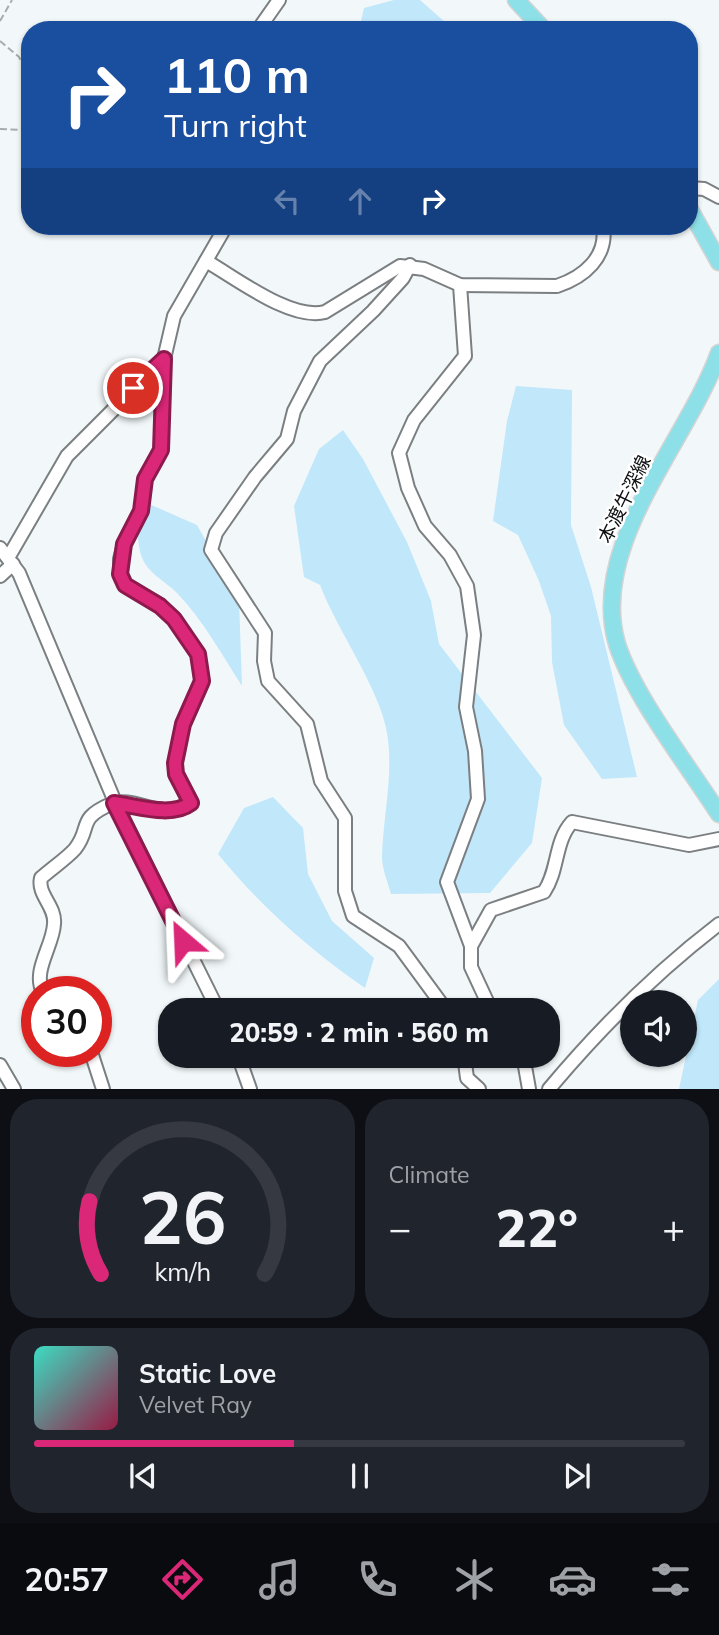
<!DOCTYPE html>
<meta charset="utf-8">
<style>
body{margin:0;font-family:Mulish,"Noto Sans JP",sans-serif;background:#20242c;color:#f1f3f6;height:100vh;display:flex;flex-direction:column;font-size:26px;white-space:nowrap}
*{box-sizing:border-box;margin:0}
p{font-size:23px;color:#9ea1a6}
.icon{flex:none;width:38px;height:38px;fill:none;stroke:currentColor;stroke-width:2;stroke-linecap:round;stroke-linejoin:round}
.map{position:relative;height:1089px;overflow:hidden}
.details{display:flex;flex-direction:column;gap:10px;padding:10px;background:#0d0f14;flex:1}
.details>*{flex:none}
.banner{position:absolute;left:21px;top:21px;width:677px;height:214px;border-radius:28px;box-shadow:0 2px 5px #0004;background:#1a4fa0;color:#fff;overflow:hidden}
.buttons{position:absolute;left:620px;top:990px;display:grid;gap:14px}
.buttons a{display:grid;place-items:center;width:77px;height:77px;border-radius:50%;background:#171b24;box-shadow:0 2px 5px #0004;font-size:35px}
.speed{position:absolute;left:21px;top:976px;display:flex;gap:14px;font-size:35px;font-weight:700;text-align:center}
.speed>*{display:grid;place-content:center;width:91px;height:91px;border-radius:50%;background:#171b24;box-shadow:0 2px 5px #0004;line-height:1}
.speed .limit{border:10px solid #d22;background:#fff;color:#111}
.pin{position:absolute;display:grid;place-items:center;width:60px;height:60px;color:#fff;margin:-30px;border:4px solid #fff;border-radius:50%;box-shadow:0 2px 7px #0007}
.me{position:absolute;width:77px;margin:-38px;rotate:334deg;stroke-linejoin:round;filter:drop-shadow(0 0 5px #0008)}
.turn{display:flex;align-items:center;gap:24px;height:147px;padding:0 28px;font-size:32px}
.turn .icon{width:91px;height:91px;stroke-width:2.5}
.turn b{display:block;font-size:49px;line-height:60px}
.lanes{display:flex;align-items:center;height:66px;padding:0 28px;background:#0003;justify-content:center;gap:35px;direction:ltr}
.lanes .off{opacity:.35}
.big{font-size:52px;font-weight:800;line-height:1.1}
.details .widget{flex:1;display:flex;flex-direction:column;justify-content:center;gap:10px;min-width:0;padding:0 24px;border-radius:28px;background:#20242c}
.details .dial{align-items:center;gap:0}
.dial svg{height:182px;overflow:visible;fill:none;stroke:#363941;stroke-width:7;stroke-linecap:round;text-anchor:middle}
.dial text{fill:#f1f3f6;stroke:none}
.song{display:flex;align-items:center;gap:21px}
.cover{width:84px;height:84px;border-radius:10px;background:linear-gradient(135deg,hsl(170 70% 55%),hsl(340 70% 35%))}
.played{height:7px;border-radius:4px;background:linear-gradient(90deg,#db2777 40%,#363941 40%)}
.keys{display:flex;justify-content:space-around;direction:ltr}
.heat{display:flex;justify-content:space-between;align-items:center;font-size:38px;direction:ltr}
.details .tiles{flex:1;display:grid;gap:10px;grid-template-columns:1fr 1fr}
.widget:last-child{grid-column:span 2}
.trip{position:absolute;left:158px;top:998px;width:402px;height:70px;border-radius:28px;background:#171b24;box-shadow:0 2px 5px #0004;font-weight:800;line-height:70px;text-align:center}
.dock{display:flex;height:112px;justify-content:space-around;align-items:center;background:#090b0e;color:#9ea1a6}
.dock .icon{width:49px;height:49px}
.dock .current{color:#db2777}
.dock b{font-size:32px;color:#f1f3f6}
.map>svg:first-child{display:block}
.green{fill:#c1e7fa}
.lines{fill:none;stroke-linecap:round;stroke-linejoin:round}
.minor-casing{stroke:#7b7f82;stroke-width:16}
.major-casing{stroke:#d4d4d4;stroke-width:19}
.path{stroke:#a7acad;stroke-width:2;stroke-dasharray:7 3.5;stroke-linecap:butt}
.minor{stroke:#fff;stroke-width:12}
.major{stroke:#8ee0e8;stroke-width:16}
.route-casing{stroke:#8e194d;stroke-width:18}
.route{stroke:#db2777;stroke-width:12}
.labels{text-anchor:middle;dominant-baseline:central;stroke-width:5;stroke-linejoin:round;paint-order:stroke}
.street-label{font-size:19px;fill:#0e0f10;stroke:#fff}
</style>
<div class="map">
<svg width="719" height="1089" viewBox="0 0 719 1089">
<rect width="100%" height="100%" fill="#f2f8fa"/>
<g class="green">
<path d="M394 0H420L454 30H359L364 8Z"/>
<path d="M516 386 572 390 571 525 591 587 637 777 602 779 564 725 552 662 551 616 539 581 518 535 493 521 507 421Z"/>
<path d="M343 430 363 459 407 542 431 601 439 644 542 778 532 843 490 893 391 894C388 883 382 869 382 857 383 816 394 774 387 733 380 689 337 630 320 585L304 577 294 506 319 449Z"/>
<path d="M149 504 197 525 239 600 242 686C222 655 203 620 177 593 165 581 146 572 141 555 135 534 139 522 149 504Z"/>
<path d="M273 797 303 828 308 874 332 921 374 958 365 988C310 950 260 906 218 854L244 808Z"/>
<path d="M719 979V1089H679L698 1000Z"/>
</g>
<g class="lines">
<g class="minor-casing">
<g id="minor">
<path d="M258 30 279 0"/>
<path d="M690 188 704 189 719 197"/>
<path d="M206 261C236 278 291 321 325 312L400 266 424 269 460 285 557 286C584 277 608 257 603 226"/>
<path d="M410 265 403 278 373 311 320 361 294 411 287 439 255 477 216 533 211 550 265 633 264 661 268 681 307 724 321 781 345 818V891L353 916 399 946 446 1010"/>
<path d="M460 285 465 356 414 420 399 453 408 488 425 526 450 555 467 586 474 635 466 707 475 751 478 799 447 882 471 946V967L491 1010"/>
<path d="M0 548 19 573 115 802 218 1010"/>
<path d="M8 558 67 456 164 359"/>
<path d="M0 576 13 564"/>
<path d="M471 946 491 910 544 892C559 870 554 842 572 822L689 845 719 839"/>
<path d="M43 992C32 971 53 946 54 924 56 906 37 895 41 878 52 868 66 859 75 849 92 828 76 819 111 804 135 795 165 823 191 803L176 773 175 763 183 724 202 681 198 654 174 619 160 605 125 585 120 574V559L124 544 141 511 145 479 161 450 164 359 174 316 226 226"/>
<path d="M91 1052 103 1089"/>
<path d="M238 1055 250 1089"/>
<path d="M464 1055 467 1078 479 1089"/>
<path d="M523 1055 529 1089"/>
<path d="M0 1065 14 1089"/>
<path d="M549 1089C601 1027 655 973 719 924"/>
</g>
</g>
<g class="major-casing">
<g id="major">
<path d="M516 0 544 30"/>
<path d="M690 210 719 262"/>
<path d="M719 353C687 442 588 545 617 644 633 695 689 767 719 814"/>
</g>
</g>
<g class="path">
<path d="M0 21 12 0"/>
<path d="M0 41 19 57 30 78"/>
<path d="M0 129 24 130 30 126"/>
</g>
<use href="#minor" class="minor"/>
<use href="#major" class="major"/>
</g>
<g class="lines">
<g class="route-casing">
<path id="route" d="M133 388 164 359 161 450 145 479 141 511 124 544 120 574 125 585 160 606 174 619 198 654 202 681 183 724 175 763 176 774 191 803C171 818 138 806 114 803L183 941"/>
</g>
<use href="#route" class="route"/>
</g>
<g class="labels">
<g class="street-label">
<text transform="translate(624 499) rotate(-64)">本渡牛深線</text>
</g>
</g>
</svg>
<div class="buttons">
<a><svg class="icon" aria-label="sound" viewBox="0 0 24 24"><path d="M4 9h4l5-4v14l-5-4H4zM17 9q2 3 0 6"/></svg></a>
</div>
<div class="speed"><div class="limit">30</div></div>
<div class="pin" style="left:133px;top:388px;background:#d93025"><svg class="icon" aria-label="arrive" viewBox="0 0 24 24"><path d="M6 21V4h12l-3 4 3 4H6"/></svg></div>
<svg class="me" style="left:183px;top:941px" viewBox="-20 -20 40 40"><path d="M0-17L14 15 0 8-14 15z" fill="#db2777" stroke="#fff" stroke-width="4"/></svg>
<div class="trip">20:59 · 2 min · 560 m</div>
<div class="banner">
<div class="turn"><svg class="icon" aria-label="right" viewBox="0 0 24 24"><path d="M7 20v-9h11M14 6l5 5-5 5"/></svg><div><b>110 m</b>Turn right</div></div>
<div class="lanes"><svg class="icon off" aria-label="left" viewBox="0 0 24 24"><path d="M17 20v-9H6M10 6l-5 5 5 5"/></svg><svg class="icon off" aria-label="ahead" viewBox="0 0 24 24"><path d="M12 20V5M6 11l6-6 6 6"/></svg><svg class="icon" aria-label="right" viewBox="0 0 24 24"><path d="M7 20v-9h11M14 6l5 5-5 5"/></svg></div>
</div>
</div>
<section class="details">
<div class="tiles">
<div class="widget dial"><svg viewBox="0 0 100 80">
<path d="M14 69A42 42 0 1 1 86 69"/>
<path d="M14 69A42 42 0 0 1 9 37" stroke="#db2777"/>
<text x="50" y="56" font-size="32" font-weight="700">26</text>
<text x="50" y="72" font-size="11">km/h</text>
</svg></div>
<div class="widget"><p>Climate</p>
<div class="heat"><a>−</a><b class="big">22°</b><a>+</a></div>
</div>
<div class="widget">
<div class="song"><i class="cover"></i><div><b>Static Love</b><p>Velvet Ray</p></div></div>
<div class="played"></div>
<div class="keys"><svg class="icon" aria-label="previous" viewBox="0 0 24 24"><path d="M18 5L8 12l10 7zM5 5v14"/></svg><svg class="icon" aria-label="pause" viewBox="0 0 24 24"><path d="M8 5v14M16 5v14"/></svg><svg class="icon" aria-label="next" viewBox="0 0 24 24"><path d="M6 5l10 7-10 7zM19 5v14"/></svg></div>
</div>
</div>
</section>
<nav class="dock">
<b>20:57</b>
<svg class="icon current" aria-label="directions" viewBox="0 0 24 24"><path d="M12 3l9 9-9 9-9-9zM9 14v-3h6M13 9l2 2-2 2"/></svg>
<svg class="icon" aria-label="music" viewBox="0 0 24 24"><path d="M9 18V5l10-2v13"/><circle cx="6" cy="18" r="3"/><circle cx="16" cy="16" r="3"/></svg>
<svg class="icon" aria-label="phone" viewBox="0 0 24 24"><path d="M5 4h4l2 5-3 2q2 4 5 5l2-3 5 2v4C11 20 4 13 5 4z"/></svg>
<svg class="icon" aria-label="climate" viewBox="0 0 24 24"><path d="M12 3v18M4 7l16 10M4 17L20 7"/></svg>
<svg class="icon" aria-label="car" viewBox="0 0 24 24"><path d="M5 17H2v-5l4-1 3-4h7l3 4 3 1v5h-3M9 17h6M6 11h13"/><circle cx="7" cy="17" r="2"/><circle cx="17" cy="17" r="2"/></svg>
<svg class="icon" aria-label="filters" viewBox="0 0 24 24"><path d="M4 7h16M4 17h16"/><circle cx="9" cy="7" r="2"/><circle cx="15" cy="17" r="2"/></svg>
</nav>
